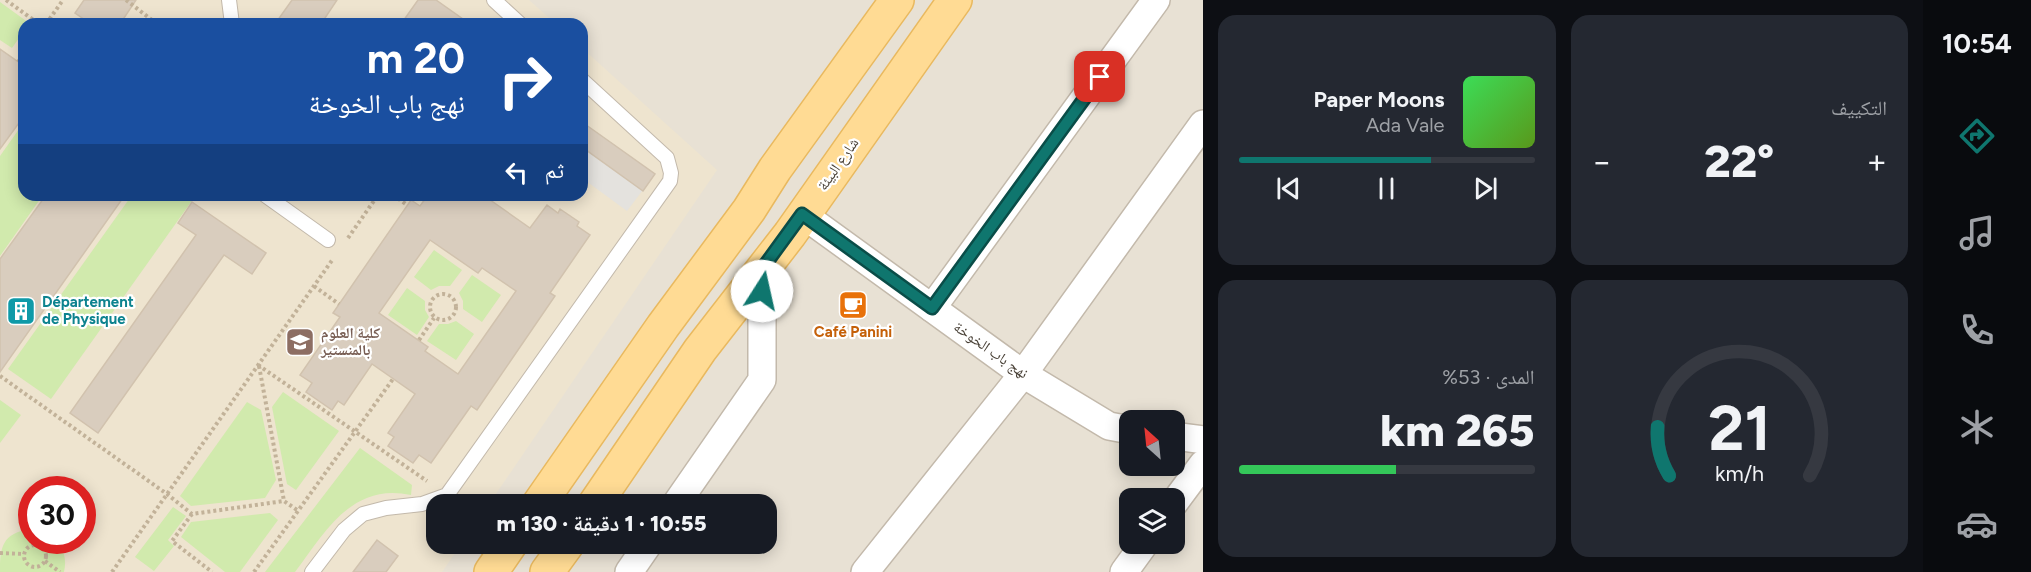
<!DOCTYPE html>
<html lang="ar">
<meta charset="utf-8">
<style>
body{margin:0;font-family:Figtree,"Noto Naskh Arabic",sans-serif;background:#242831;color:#f1f3f6;direction:rtl;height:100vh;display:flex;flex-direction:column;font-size:22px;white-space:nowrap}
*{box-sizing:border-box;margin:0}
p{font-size:20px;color:#9ea1a6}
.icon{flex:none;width:33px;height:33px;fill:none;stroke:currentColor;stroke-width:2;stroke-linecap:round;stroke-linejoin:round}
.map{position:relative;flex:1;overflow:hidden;direction:ltr}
.sheet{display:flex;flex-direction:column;gap:15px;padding:15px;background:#0d0f14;width:720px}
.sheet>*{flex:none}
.banner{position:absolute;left:18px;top:18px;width:570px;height:183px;border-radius:18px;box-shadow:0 3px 15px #0003;direction:rtl;background:#1a4fa0;color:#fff;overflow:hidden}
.needle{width:39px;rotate:333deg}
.buttons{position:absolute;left:1119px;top:410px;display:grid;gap:12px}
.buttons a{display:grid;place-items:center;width:66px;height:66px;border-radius:12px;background:#171b24;box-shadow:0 3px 15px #0003;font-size:30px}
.speed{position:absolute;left:18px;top:476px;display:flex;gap:12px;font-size:30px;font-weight:700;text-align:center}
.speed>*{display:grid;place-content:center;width:78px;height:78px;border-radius:50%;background:#171b24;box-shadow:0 3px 15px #0003;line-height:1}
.speed .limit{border:9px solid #d22;background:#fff;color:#111}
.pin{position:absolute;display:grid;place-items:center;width:51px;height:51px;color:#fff;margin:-26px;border-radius:12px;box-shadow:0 3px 9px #0006}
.me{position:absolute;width:66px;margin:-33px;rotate:10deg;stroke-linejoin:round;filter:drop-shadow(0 0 4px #0008)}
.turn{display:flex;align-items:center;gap:21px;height:126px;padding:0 24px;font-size:27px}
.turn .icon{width:78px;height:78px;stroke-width:2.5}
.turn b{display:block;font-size:42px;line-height:51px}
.then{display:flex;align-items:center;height:57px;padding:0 24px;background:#0003;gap:12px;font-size:22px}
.big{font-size:45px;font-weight:800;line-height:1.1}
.sheet .tile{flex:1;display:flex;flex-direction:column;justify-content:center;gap:9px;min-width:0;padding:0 21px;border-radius:18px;background:#242831}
.sheet .dial{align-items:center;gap:0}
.dial svg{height:156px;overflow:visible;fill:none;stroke:#363941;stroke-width:7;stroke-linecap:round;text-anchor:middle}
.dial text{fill:#f1f3f6;stroke:none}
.song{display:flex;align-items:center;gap:18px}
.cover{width:72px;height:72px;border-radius:9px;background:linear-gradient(135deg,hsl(130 70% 55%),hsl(90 70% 35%))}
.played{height:6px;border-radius:3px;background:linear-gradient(90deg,#0f766e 65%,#363941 65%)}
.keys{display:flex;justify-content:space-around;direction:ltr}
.heat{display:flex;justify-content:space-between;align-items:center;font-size:33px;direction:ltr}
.charge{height:9px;border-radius:4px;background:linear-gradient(90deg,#34c759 53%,#363941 0)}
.sheet .tiles{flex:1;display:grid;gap:15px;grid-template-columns:repeat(2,1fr)}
.trip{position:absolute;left:426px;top:494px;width:351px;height:60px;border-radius:18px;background:#171b24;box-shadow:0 3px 15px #0003;font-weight:800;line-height:60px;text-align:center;direction:rtl}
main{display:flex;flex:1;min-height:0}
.dock{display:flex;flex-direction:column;width:108px;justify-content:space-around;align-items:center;background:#090b0e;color:#9ea1a6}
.dock .icon{width:42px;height:42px}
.dock .selected{color:#0f766e}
.dock b{font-size:27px;color:#f1f3f6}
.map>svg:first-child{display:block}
.residential{fill:#e8e1d4;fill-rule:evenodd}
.education{fill:#eee4cf;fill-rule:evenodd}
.green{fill:#d1eaad}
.parking{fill:#e4e2de}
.building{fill:#d9cdbe;stroke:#d1c2ae;stroke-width:1.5;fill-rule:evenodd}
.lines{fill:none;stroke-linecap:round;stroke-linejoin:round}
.lane-casing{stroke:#c3b9ab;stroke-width:16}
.street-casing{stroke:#c3b9ab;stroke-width:30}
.primary-casing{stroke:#e9b95f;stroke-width:36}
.path{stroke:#c2b299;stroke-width:4;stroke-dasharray:3 3;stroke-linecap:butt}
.lane{stroke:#fff;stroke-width:14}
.street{stroke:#fff;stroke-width:27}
.primary{stroke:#ffdb94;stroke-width:33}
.route-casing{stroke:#0a4d48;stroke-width:15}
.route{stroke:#0f766e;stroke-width:10}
.labels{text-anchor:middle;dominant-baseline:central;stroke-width:4.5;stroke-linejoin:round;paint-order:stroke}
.street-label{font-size:15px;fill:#473f35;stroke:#fff}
.culture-label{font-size:15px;font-weight:bold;fill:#0d838f;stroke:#fff;text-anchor:start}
.food-label{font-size:15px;font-weight:bold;fill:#c56008;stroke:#fff}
.education-label{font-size:15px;font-weight:bold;fill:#785e54;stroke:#fff;text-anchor:start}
</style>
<main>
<nav class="dock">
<b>10:54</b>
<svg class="icon selected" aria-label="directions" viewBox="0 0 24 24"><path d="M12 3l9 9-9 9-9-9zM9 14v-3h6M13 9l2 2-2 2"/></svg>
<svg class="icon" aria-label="music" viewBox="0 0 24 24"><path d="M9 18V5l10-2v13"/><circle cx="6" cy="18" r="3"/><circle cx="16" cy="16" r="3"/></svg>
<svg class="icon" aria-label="phone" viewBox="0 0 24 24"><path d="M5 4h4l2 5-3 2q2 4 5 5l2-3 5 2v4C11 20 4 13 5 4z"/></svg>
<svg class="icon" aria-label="climate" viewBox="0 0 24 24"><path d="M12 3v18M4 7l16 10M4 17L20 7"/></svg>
<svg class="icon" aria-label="car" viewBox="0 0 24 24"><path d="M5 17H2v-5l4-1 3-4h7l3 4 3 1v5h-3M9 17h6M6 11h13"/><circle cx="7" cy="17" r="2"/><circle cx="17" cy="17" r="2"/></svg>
</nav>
<section class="sheet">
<div class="tiles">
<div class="tile"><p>التكييف</p>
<div class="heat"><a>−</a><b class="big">22°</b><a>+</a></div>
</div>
<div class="tile">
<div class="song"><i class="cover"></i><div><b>Paper Moons</b><p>Ada Vale</p></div></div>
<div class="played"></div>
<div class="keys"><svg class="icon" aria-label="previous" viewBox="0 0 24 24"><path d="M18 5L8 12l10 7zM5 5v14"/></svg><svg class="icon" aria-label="pause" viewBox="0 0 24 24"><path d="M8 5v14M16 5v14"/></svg><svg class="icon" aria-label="next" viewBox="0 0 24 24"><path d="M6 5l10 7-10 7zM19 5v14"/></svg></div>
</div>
<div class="tile dial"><svg viewBox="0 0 100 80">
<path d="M14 69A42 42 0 1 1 86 69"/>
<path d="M14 69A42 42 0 0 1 8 44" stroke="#0f766e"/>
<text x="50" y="56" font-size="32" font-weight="700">21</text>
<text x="50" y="72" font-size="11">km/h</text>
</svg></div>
<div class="tile"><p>المدى · 53%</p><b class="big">265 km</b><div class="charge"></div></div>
</div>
</section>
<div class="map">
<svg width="1203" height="572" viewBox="0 0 1203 572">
<rect width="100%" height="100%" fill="#f4efe6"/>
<path class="residential" d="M0 0H1203V572H0ZM24 24H582V195H24ZM1130 420H1174V465H1130ZM32 489H82V540H32ZM1130 498H1174V543H1130ZM436 504H766V543H436Z"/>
<path class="education" d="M0 0H529L556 24H24V195H582V48L717 170 489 504H436V543H462L442 572H0ZM32 489H82V540H32Z"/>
<g class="green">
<path d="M0 2 29 23 24 24V31L12 48 0 40Z"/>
<path d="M24 122V195H43L0 256V156Z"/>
<path d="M132 195H196L51 399 8 369Z"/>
<path d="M434 250 462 270 450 286H439L431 290 414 277Z"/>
<path d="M472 275 501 295 482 322 463 309V301L459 293Z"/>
<path d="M407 288 425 301V310L429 317 417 335 388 315Z"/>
<path d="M456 321 474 334 456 360 427 341 439 324H448Z"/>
<path d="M283 392 339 431 296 490 287 484 272 407Z"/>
<path d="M0 400 21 415 0 443Z"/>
<path d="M247 402 261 410 276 480 265 498 191 506 180 496Z"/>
<path d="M360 448 412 485 411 495C352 482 325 532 295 572H265Z"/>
<path d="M173 507 186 516 168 540 174 546 154 571 135 557Z"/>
<path d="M270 513 278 520 240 572H225L181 537 191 522Z"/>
<path d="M31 529 32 540H56C64 549 67 560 64 572H0C0 547 2 533 31 529Z"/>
</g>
<path class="parking" d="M582 122 655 174 627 211 582 178Z"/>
<g class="building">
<path d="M84 0H136L120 24H91L75 13Z"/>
<path d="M292 0H337L321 24H275Z"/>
<path d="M418 0H436L470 24H401Z"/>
<path d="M0 49 24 66V116L0 149Z"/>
<path d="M582 122 655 174 643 191 582 147Z"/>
<path d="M46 195H125L0 372V259Z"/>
<path d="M428 195H483L530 228 547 205 558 213 560 209 579 222 577 226 590 235 550 293 555 296 477 410 471 406 431 463 419 455 413 463 388 446 394 437 388 433 415 394 372 364 344 405 338 401 332 410 306 392 312 383 300 375 340 317 333 313 411 200 420 206ZM430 240 478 273 482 268 516 291 458 374 425 351 428 347 379 313Z"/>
<path d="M192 202 266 253 252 274 224 255 98 433 70 413 196 235 178 223Z"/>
<path d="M377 540 398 556 386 572H353Z"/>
</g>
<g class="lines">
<g class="lane-casing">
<g id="lane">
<path d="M229 0 232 24"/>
<path d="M494 0 520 24"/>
<path d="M265 195 328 240"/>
<path d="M312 572 344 530 363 514 386 508 422 504 447 495 670 181 671 173 667 158 582 80"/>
</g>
</g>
<g class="street-casing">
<g id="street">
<path d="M802 214 1023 374 1109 426 1130 430"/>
<path d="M932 308 1156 0"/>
<path d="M1174 436 1203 440"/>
<path d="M1174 503 1203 464"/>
<path d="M676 504 762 380V269"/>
<path d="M629 572 649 543"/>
<path d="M865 572 1023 374 1203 124"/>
<path d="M1124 572 1145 543"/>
</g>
</g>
<g class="primary-casing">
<g id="primary">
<path d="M539 504 663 326 749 210 775 169 897 0"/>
<path d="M595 504 700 350 790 234 955 0"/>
<path d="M491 572 511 543"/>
<path d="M547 572 568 543"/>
</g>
</g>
<g class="path">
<path d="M6 0 39 24"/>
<path d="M126 0 157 24"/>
<path d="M46 24 63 0"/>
<path d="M18 62 24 54"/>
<path d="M393 195 407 205"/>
<path d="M348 238 378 195"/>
<path d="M314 286 339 304"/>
<circle cx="443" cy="307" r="13"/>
<path d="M419 340 434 318"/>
<path d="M258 365 427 481"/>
<path d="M259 366 284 501"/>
<path d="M0 376 167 494 192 514 284 501 297 510"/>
<path d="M192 514 172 541 212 572"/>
<circle cx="35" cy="556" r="11"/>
<path d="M0 553 24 554"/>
<path d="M45 561 60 572"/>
<path d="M112 572 333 259"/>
<path d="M254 572 393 379"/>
</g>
<use href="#lane" class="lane"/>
<use href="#street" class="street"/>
<use href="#primary" class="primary"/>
</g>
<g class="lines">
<g class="route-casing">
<path id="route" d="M762 291V269L802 214 932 308 1100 77"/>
</g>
<use href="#route" class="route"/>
</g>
<defs>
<g id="cafe-square" transform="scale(1.5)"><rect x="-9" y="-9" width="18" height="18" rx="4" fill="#e8710a" stroke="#fff"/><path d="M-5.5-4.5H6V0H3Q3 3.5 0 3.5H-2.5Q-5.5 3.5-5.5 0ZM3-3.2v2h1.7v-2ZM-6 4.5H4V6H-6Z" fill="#fff"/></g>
<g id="building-square" transform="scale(1.5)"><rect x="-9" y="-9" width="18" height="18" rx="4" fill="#0f9aa8" stroke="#fff"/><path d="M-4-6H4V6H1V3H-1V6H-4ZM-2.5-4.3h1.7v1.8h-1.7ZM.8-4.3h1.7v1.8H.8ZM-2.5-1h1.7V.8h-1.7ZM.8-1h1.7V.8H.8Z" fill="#fff"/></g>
<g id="university-square" transform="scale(1.5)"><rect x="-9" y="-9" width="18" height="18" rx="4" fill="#8d6e63" stroke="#fff"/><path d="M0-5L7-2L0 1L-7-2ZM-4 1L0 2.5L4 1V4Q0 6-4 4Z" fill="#fff"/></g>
</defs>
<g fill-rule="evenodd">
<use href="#cafe-square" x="853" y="305"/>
<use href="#building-square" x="21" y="311"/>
<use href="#university-square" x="300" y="342"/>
</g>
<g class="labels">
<g class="street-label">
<text transform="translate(838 164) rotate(-55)">شارع البيئة</text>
<text transform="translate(991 350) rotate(35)">نهج باب الخوخة</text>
</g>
<g class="culture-label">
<text x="42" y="302">Département<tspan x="42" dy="17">de Physique</tspan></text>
</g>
<g class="food-label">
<text x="853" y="332">Café Panini</text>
</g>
<g class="education-label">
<text x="321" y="333">كلية العلوم<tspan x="321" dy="17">بالمنستير</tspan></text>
</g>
</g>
</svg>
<div class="buttons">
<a><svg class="needle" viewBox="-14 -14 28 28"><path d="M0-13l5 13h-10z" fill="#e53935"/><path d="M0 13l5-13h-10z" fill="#9ea1a6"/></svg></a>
<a><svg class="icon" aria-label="layers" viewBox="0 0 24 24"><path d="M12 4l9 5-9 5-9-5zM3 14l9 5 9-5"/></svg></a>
</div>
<div class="speed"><div class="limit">30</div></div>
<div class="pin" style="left:1100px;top:77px;background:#d93025"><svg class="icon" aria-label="arrive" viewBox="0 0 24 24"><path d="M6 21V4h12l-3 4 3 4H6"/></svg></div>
<svg class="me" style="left:762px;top:291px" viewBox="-20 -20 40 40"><circle r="19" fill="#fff"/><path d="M0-13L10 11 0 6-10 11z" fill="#0f766e"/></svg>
<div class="trip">10:55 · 1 دقيقة · 130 m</div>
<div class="banner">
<div class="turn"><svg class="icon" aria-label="right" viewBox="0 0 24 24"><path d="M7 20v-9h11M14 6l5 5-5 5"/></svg><div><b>20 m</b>نهج باب الخوخة</div></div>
<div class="then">ثم<svg class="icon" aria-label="left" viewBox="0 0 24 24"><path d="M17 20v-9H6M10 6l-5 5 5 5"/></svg></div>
</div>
</div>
</main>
